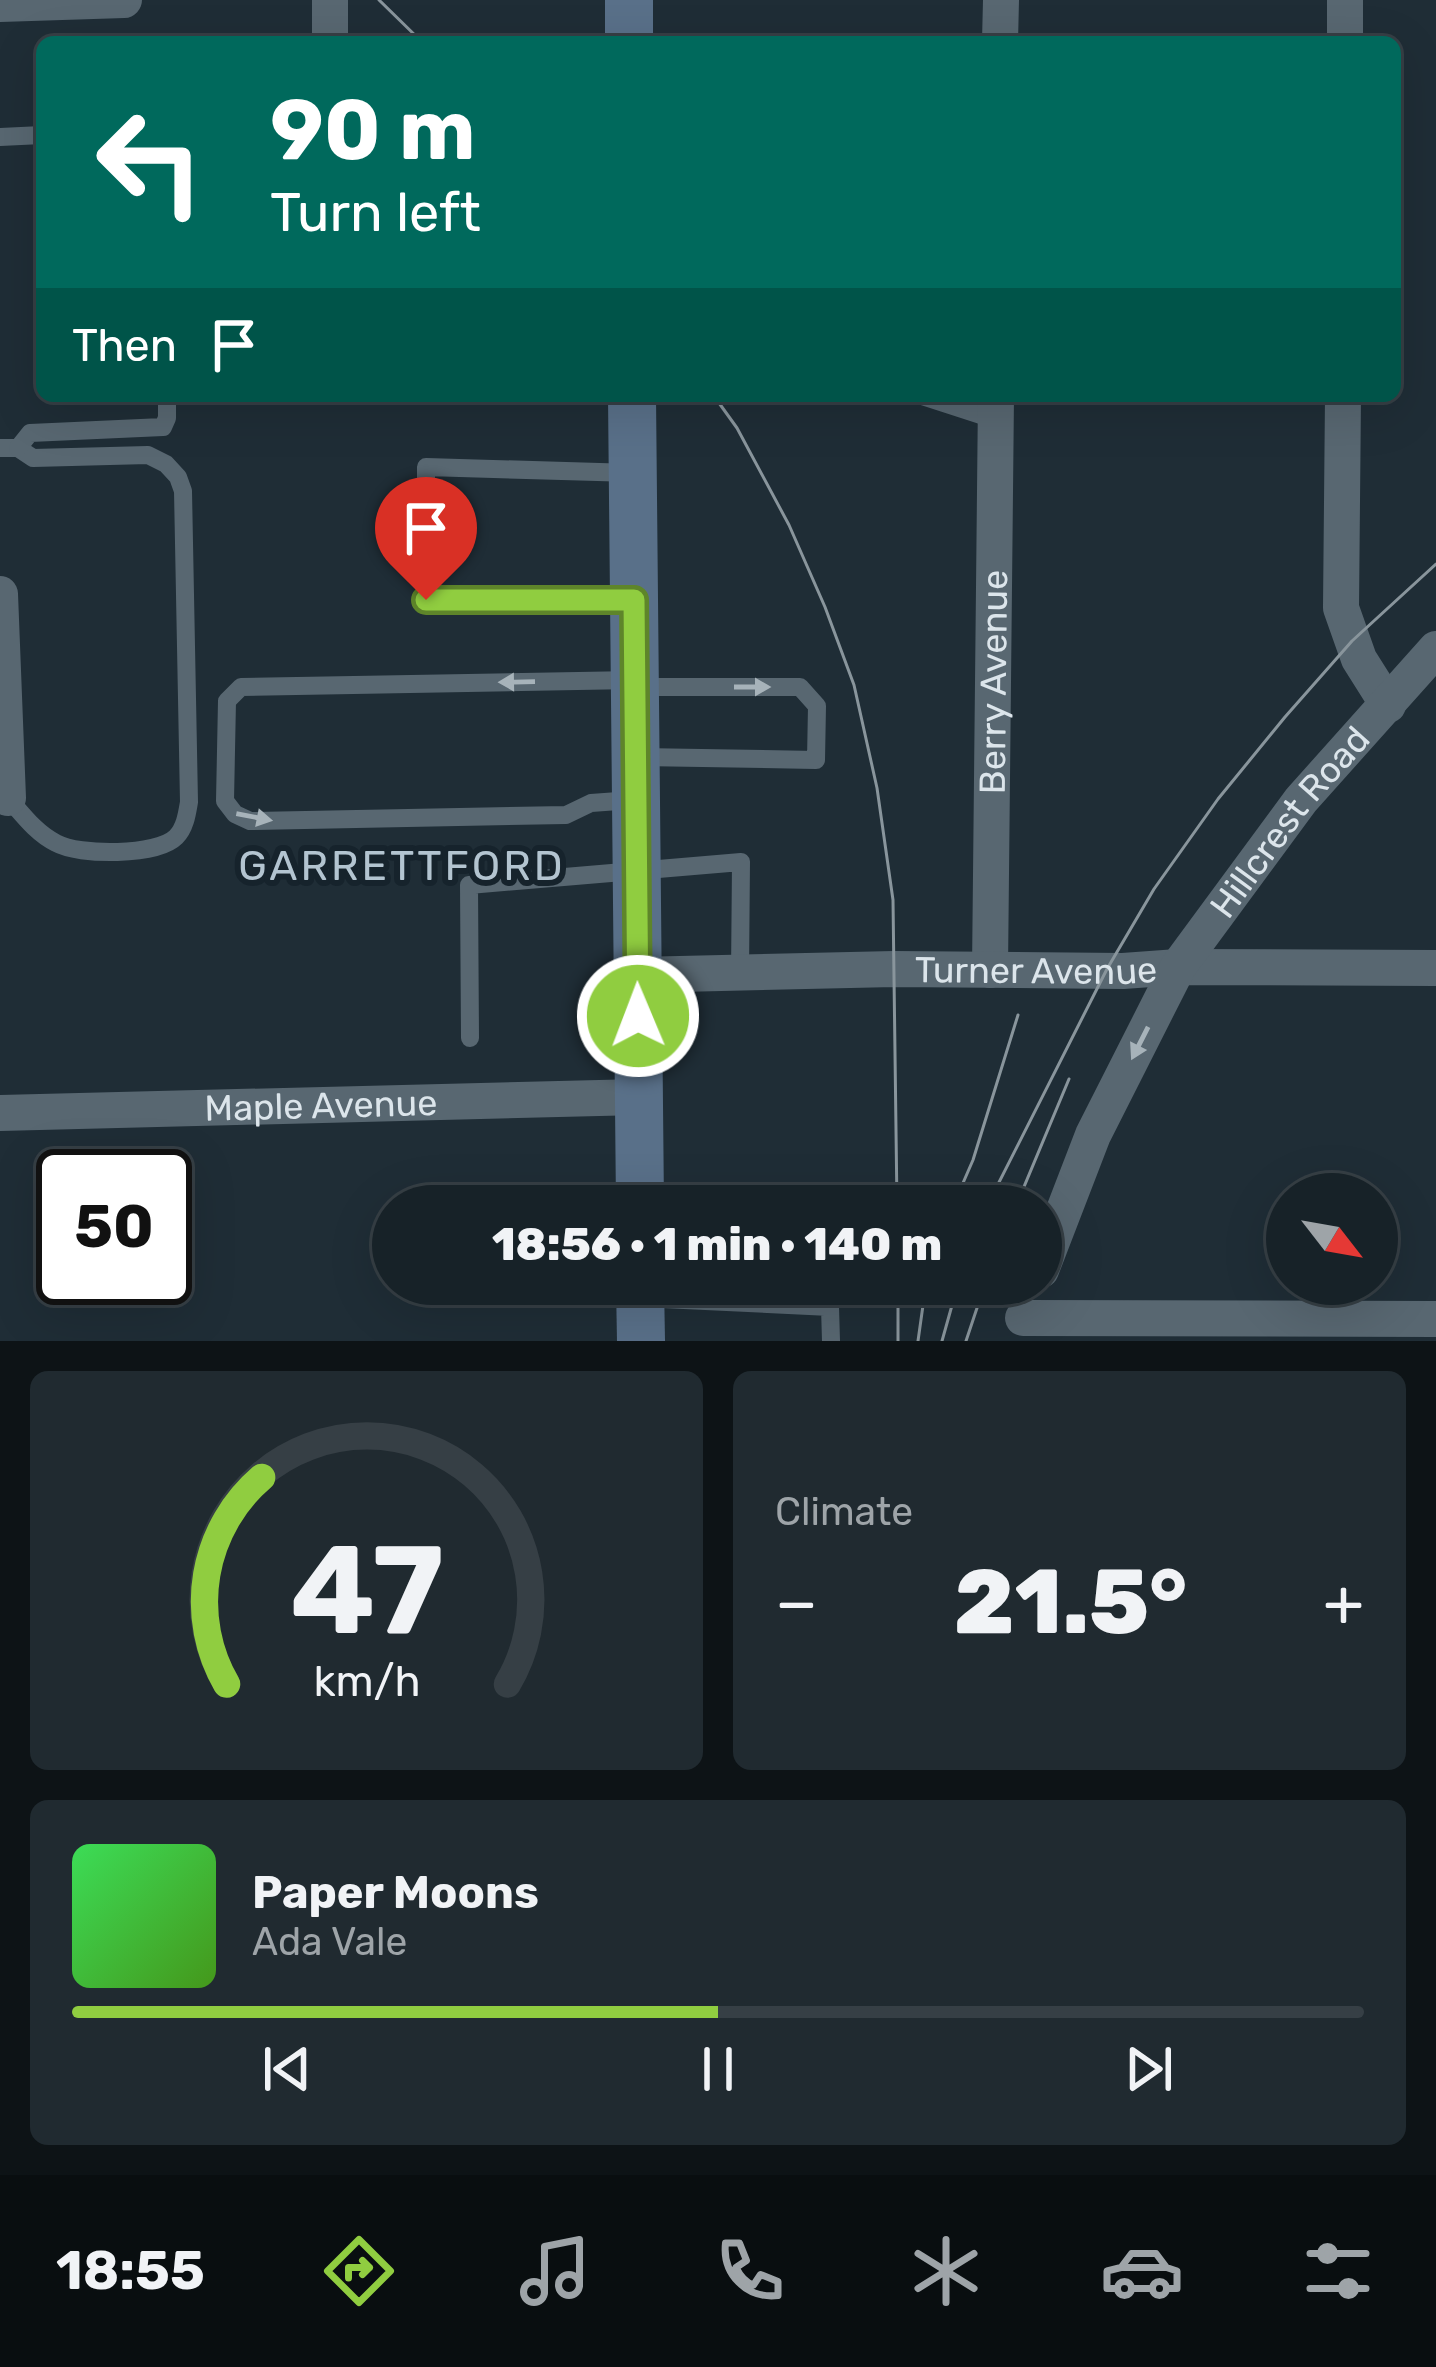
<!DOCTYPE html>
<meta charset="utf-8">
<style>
body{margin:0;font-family:Rubik,sans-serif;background:#202a30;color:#f1f3f6;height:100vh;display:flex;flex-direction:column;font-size:45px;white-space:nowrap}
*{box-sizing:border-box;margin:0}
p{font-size:39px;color:#9ea4a8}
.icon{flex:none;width:66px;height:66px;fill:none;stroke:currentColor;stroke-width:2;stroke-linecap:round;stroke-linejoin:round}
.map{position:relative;height:1341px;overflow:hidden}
.details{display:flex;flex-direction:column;gap:30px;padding:30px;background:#0d1316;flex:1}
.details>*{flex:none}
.banner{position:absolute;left:36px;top:36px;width:1365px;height:366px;border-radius:18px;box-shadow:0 12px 48px #0002,0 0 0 3px #363f45;background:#00695c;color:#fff;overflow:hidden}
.needle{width:78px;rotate:121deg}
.controls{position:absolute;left:1266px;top:1173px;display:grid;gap:24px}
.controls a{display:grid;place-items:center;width:132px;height:132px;border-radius:50%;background:#172228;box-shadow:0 12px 48px #0002,0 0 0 3px #363f45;font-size:60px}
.speed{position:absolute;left:36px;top:1149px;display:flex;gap:24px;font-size:60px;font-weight:700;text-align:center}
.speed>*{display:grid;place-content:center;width:156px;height:156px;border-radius:50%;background:#172228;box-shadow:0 12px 48px #0002,0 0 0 3px #363f45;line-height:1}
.speed .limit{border:6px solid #111;border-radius:18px;background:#fff;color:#111}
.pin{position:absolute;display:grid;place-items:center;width:102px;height:102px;color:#fff;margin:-123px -51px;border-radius:50% 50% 50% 0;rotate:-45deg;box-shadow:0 0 12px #0007}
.pin .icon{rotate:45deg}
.me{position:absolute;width:132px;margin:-66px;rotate:359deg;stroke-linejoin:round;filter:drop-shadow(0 0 9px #0008)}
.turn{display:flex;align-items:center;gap:42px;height:252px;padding:0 36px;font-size:54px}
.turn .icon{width:156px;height:156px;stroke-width:2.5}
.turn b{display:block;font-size:84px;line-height:102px}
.then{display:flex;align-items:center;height:114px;padding:0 36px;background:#0003;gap:24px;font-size:45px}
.big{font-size:90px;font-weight:800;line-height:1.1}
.details .tile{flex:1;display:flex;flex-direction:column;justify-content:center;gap:18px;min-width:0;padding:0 42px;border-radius:18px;background:#202a30}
.details .dial{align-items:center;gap:0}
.dial svg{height:312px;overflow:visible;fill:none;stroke:#363f45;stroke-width:7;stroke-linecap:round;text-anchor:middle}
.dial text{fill:#f1f3f6;stroke:none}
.song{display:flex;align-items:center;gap:36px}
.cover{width:144px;height:144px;border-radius:18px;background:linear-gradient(135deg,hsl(130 70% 55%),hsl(100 70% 35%))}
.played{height:12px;border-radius:6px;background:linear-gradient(90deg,#90cd40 50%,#363f45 50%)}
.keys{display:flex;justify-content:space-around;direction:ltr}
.heat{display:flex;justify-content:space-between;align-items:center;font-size:66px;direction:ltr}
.details .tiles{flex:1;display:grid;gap:30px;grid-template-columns:1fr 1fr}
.tile:last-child{grid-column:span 2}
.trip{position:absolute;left:372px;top:1185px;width:690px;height:120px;border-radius:60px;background:#172228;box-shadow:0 12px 48px #0002,0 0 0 3px #363f45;font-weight:800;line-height:120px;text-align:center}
.tabs{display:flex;height:192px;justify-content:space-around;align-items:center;background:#090e10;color:#9ea4a8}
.tabs .icon{width:84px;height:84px}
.tabs .on{color:#90cd40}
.tabs b{font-size:54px;color:#f1f3f6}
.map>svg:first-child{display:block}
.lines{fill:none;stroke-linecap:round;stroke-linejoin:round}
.service{stroke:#586771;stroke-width:18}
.minor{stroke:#586771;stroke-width:36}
.secondary{stroke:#597089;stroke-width:48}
.tram{stroke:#89959c;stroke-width:3}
.oneway{fill:#a7b3ba}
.route-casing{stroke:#5e852a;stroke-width:30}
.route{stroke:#90cd40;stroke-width:21}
.labels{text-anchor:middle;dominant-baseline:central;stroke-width:12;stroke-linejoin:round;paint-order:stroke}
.street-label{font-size:36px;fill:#dce5eb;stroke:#16232c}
.quarter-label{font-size:42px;letter-spacing:3px;fill:#b3c4d0;stroke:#16232c}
</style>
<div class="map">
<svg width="1436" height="1341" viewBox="0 0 1436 1341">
<rect width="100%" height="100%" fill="#1f2d36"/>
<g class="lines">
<g class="service">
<path d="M0 137 42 135"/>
<path d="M922 396 996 420"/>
<path d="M0 448H18L33 458 148 455 166 464 178 477 183 491 189 802C187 814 185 828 176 837 157 856 79 856 56 843 36 833 23 815 8 798"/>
<path d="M18 448 30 433 163 427 167 418V396"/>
<path d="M633 473 426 467V600H634"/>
<path d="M640 687H800L817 706 816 760 640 757"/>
<path d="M632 800 591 803 566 815 250 821 235 814 225 801 227 701 241 687 634 680"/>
<path d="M470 1038 469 885 741 862 740 974"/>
<path d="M641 1298 830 1307 831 1341"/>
</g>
<g class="minor">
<path d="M330 0V42"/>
<path d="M0 4 124 0"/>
<path d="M1000 42 1001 0"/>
<path d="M1345 42V0"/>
<path d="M1343 396 1341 608 1359 659 1388 705"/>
<path d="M0 594 8 798"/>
<path id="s1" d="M990 970 996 396"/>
<path id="s2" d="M637 975 894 969 1123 971 1178 967 1436 968"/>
<path id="s3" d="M0 1113 640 1097"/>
<path id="s4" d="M1041 1270 1093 1135 1178 967 1301 800 1436 649"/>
<path d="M1023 1318 1436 1319"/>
</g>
<g class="secondary">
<path d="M629 0V42"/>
<path d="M632 396 640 1206"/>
<path d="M640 1284 641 1341"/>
</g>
<g class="tram">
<path d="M379 0 422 42"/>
<path d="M714 396 737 428 789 525 825 607 854 685 877 788 893 900 897 1206"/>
<path d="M953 1206 973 1160 1018 1015"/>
<path d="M987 1206 1107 969 1154 889 1218 799 1285 717 1352 641 1436 564"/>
<path d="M1016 1206 1069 1079"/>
<path d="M898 1284V1341"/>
<path d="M918 1341 926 1284"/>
<path d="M942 1341 958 1284"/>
<path d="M966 1341 985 1284"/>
</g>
</g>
<defs><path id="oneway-solid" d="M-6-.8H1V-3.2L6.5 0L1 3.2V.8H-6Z" transform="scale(3)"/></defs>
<g class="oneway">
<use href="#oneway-solid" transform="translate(517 682) rotate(179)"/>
<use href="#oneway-solid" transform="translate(752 687)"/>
<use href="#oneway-solid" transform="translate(254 817) rotate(11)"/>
<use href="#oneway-solid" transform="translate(1140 1043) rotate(117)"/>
</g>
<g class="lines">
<g class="route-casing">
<path id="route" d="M426 600H634L638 1016"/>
</g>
<use href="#route" class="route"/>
</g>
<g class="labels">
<g class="street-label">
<text stroke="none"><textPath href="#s1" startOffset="288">Berry Avenue</textPath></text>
<text stroke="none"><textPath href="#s4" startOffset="516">Hillcrest Road</textPath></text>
<text stroke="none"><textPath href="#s2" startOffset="399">Turner Avenue</textPath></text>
<text stroke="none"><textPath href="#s3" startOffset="321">Maple Avenue</textPath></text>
</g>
<g class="quarter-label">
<text x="402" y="866">GARRETTFORD</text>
</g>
</g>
</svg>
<div class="controls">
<a><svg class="needle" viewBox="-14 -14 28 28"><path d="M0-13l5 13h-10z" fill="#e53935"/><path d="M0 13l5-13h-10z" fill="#9ea4a8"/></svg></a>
</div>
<div class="speed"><div class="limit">50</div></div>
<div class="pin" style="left:426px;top:600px;background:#d93025"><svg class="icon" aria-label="arrive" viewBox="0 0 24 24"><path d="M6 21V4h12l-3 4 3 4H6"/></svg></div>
<svg class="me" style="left:638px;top:1016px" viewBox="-20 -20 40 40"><circle r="17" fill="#90cd40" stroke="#fff" stroke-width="3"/><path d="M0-11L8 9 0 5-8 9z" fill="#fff"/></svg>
<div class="trip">18:56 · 1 min · 140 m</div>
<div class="banner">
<div class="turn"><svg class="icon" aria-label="left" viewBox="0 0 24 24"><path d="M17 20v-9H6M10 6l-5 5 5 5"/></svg><div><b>90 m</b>Turn left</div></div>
<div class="then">Then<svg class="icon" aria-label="arrive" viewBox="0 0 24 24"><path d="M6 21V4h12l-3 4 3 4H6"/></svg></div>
</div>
</div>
<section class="details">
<div class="tiles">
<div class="tile dial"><svg viewBox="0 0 100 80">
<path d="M14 69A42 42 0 1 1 86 69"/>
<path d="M14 69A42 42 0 0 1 23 16" stroke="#90cd40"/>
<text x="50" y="56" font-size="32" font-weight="700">47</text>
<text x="50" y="72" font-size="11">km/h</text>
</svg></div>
<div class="tile"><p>Climate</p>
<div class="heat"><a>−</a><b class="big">21.5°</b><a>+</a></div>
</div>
<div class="tile">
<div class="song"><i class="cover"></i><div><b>Paper Moons</b><p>Ada Vale</p></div></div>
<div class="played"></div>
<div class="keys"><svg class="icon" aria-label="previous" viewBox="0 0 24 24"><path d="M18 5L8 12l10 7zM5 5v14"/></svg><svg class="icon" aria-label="pause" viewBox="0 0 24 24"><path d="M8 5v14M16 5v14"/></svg><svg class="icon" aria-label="next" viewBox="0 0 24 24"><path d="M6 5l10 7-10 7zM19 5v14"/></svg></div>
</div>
</div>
</section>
<nav class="tabs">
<b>18:55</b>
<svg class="icon on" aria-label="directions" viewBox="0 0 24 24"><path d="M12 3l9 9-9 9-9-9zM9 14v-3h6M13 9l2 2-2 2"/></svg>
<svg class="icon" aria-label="music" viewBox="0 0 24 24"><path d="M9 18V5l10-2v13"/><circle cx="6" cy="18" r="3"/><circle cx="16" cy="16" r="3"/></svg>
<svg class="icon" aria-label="phone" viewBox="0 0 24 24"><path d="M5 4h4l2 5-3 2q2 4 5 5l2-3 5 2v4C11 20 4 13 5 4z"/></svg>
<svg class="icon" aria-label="climate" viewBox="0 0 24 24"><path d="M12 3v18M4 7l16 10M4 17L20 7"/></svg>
<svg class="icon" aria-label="car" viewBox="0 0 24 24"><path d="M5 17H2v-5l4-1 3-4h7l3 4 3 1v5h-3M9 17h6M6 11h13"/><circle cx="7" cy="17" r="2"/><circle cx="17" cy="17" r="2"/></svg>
<svg class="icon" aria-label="filters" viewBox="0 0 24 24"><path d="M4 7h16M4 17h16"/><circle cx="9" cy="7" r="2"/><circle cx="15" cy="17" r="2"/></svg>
</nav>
